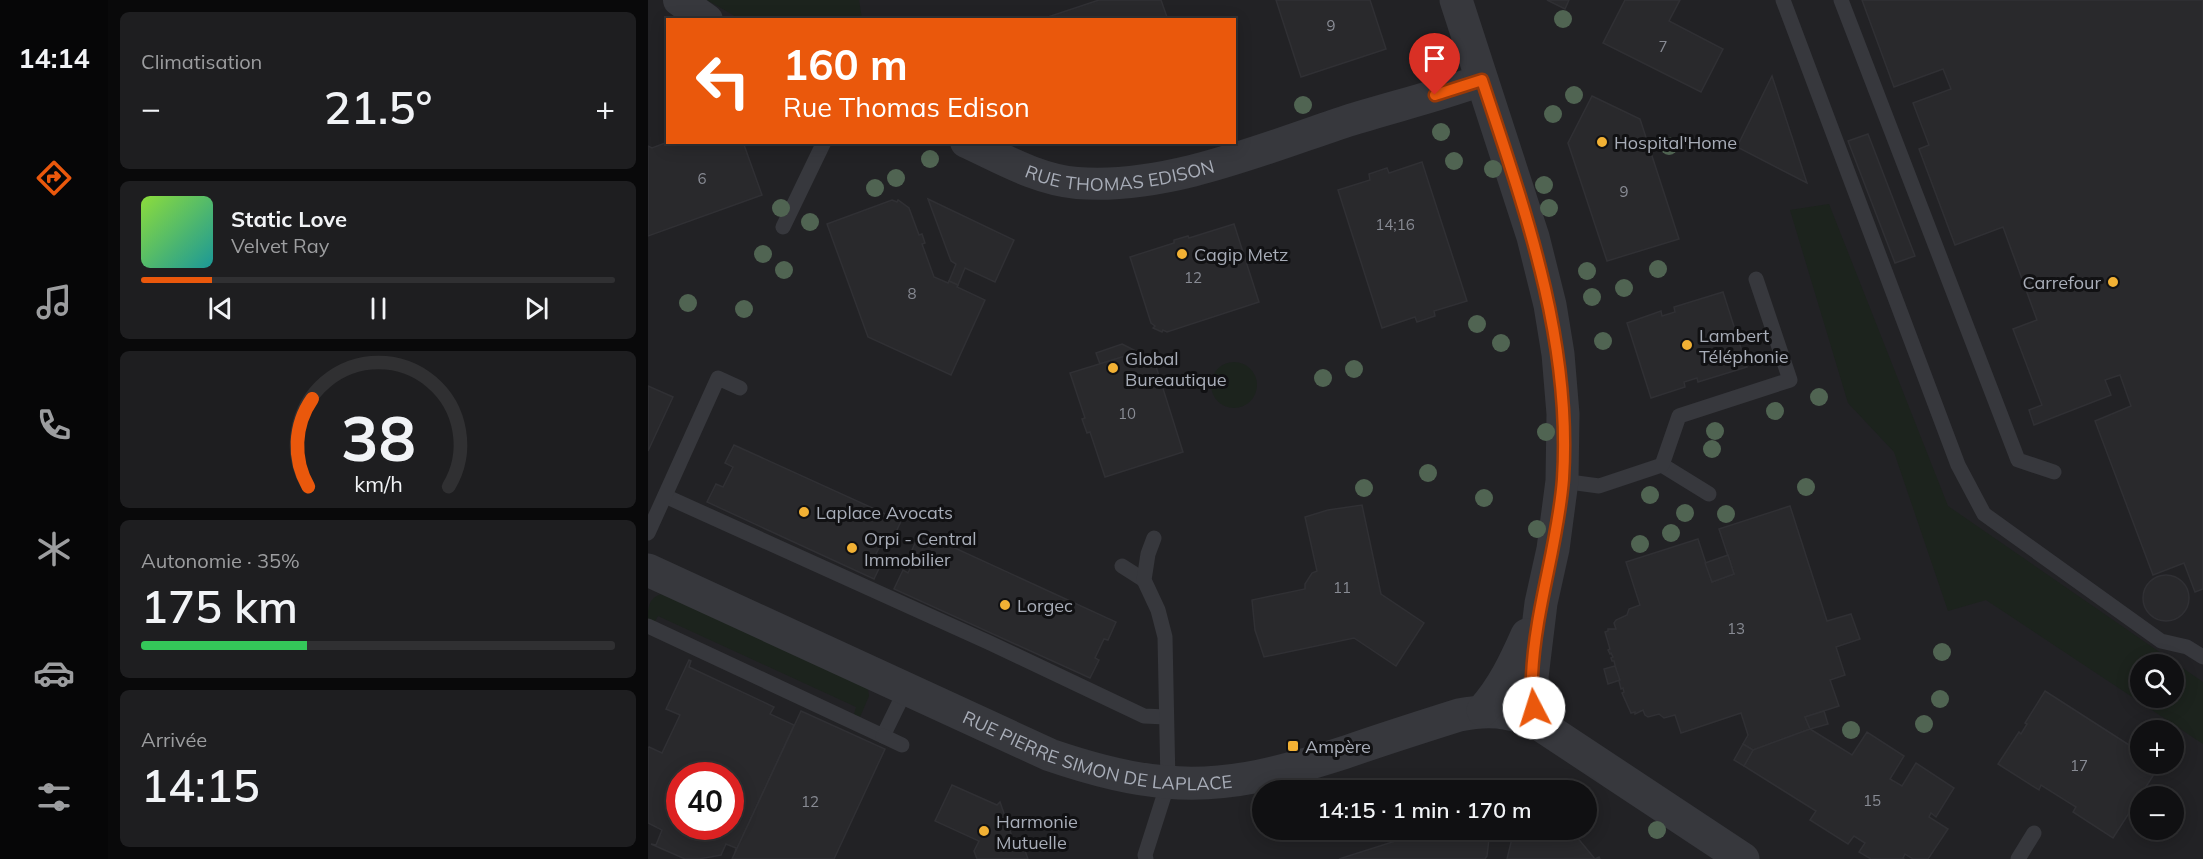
<!DOCTYPE html>
<html lang="fr">
<meta charset="utf-8">
<style>
body{margin:0;font-family:Mulish,sans-serif;background:#1e1e20;color:#f1f3f6;height:100vh;display:flex;flex-direction:column;font-size:22px;white-space:nowrap}
*{box-sizing:border-box;margin:0}
p{font-size:20px;color:#9c9d9f}
.icon{flex:none;width:33px;height:33px;fill:none;stroke:currentColor;stroke-width:2;stroke-linecap:round;stroke-linejoin:round}
.map{position:relative;flex:1;overflow:hidden}
.sheet{display:flex;flex-direction:column;gap:12px;padding:12px;background:#09090a;width:540px}
.sheet>*{flex:none}
.guide{position:absolute;left:18px;top:18px;width:570px;height:126px;border-radius:0px;box-shadow:0 3px 15px #0003,0 0 0 2px #303032;background:#ea580c;color:#fff;overflow:hidden}
.fabs{position:absolute;left:1482px;top:654px;display:grid;gap:12px}
.fabs a{display:grid;place-items:center;width:54px;height:54px;border-radius:50%;background:#101012;box-shadow:0 3px 15px #0003,0 0 0 2px #303032;font-size:30px}
.speed{position:absolute;left:18px;top:762px;display:flex;gap:12px;font-size:30px;font-weight:700;text-align:center}
.speed>*{display:grid;place-content:center;width:78px;height:78px;border-radius:50%;background:#101012;box-shadow:0 3px 15px #0003,0 0 0 2px #303032;line-height:1}
.speed .limit{border:9px solid #d22;background:#fff;color:#111}
.pin{position:absolute;display:grid;place-items:center;width:51px;height:51px;color:#fff;margin:-62px -26px;border-radius:50% 50% 50% 0;rotate:-45deg;box-shadow:0 0 6px #0007}
.pin .icon{rotate:45deg}
.me{position:absolute;width:66px;margin:-33px;rotate:355deg;stroke-linejoin:round;filter:drop-shadow(0 0 4px #0008)}
.turn{display:flex;align-items:center;gap:21px;height:126px;padding:0 18px;font-size:27px}
.turn .icon{width:78px;height:78px;stroke-width:2.5}
.turn b{display:block;font-size:42px;line-height:51px}
.big{font-size:45px;font-weight:600;line-height:1.1}
.sheet .card{flex:1;display:flex;flex-direction:column;justify-content:center;gap:9px;min-width:0;padding:0 21px;border-radius:9px;background:#1e1e20}
.sheet .dial{align-items:center;gap:0}
.dial svg{height:156px;overflow:visible;fill:none;stroke:#303032;stroke-width:7;stroke-linecap:round;text-anchor:middle}
.dial text{fill:#f1f3f6;stroke:none}
.song{display:flex;align-items:center;gap:18px}
.cover{width:72px;height:72px;border-radius:9px;background:linear-gradient(135deg,hsl(90 70% 55%),hsl(180 70% 35%))}
.played{height:6px;border-radius:3px;background:linear-gradient(90deg,#ea580c 15%,#303032 15%)}
.keys{display:flex;justify-content:space-around;direction:ltr}
.heat{display:flex;justify-content:space-between;align-items:center;font-size:33px;direction:ltr}
.charge{height:9px;border-radius:4px;background:linear-gradient(90deg,#34c759 35%,#303032 0)}
.trip{position:absolute;left:604px;top:780px;width:345px;height:60px;border-radius:30px;background:#101012;box-shadow:0 3px 15px #0003,0 0 0 2px #303032;font-weight:600;line-height:60px;text-align:center}
main{display:flex;flex:1;min-height:0}
.dock{display:flex;flex-direction:column;width:108px;justify-content:space-around;align-items:center;background:#060607;color:#9c9d9f}
.dock .icon{width:42px;height:42px}
.dock .active{color:#ea580c}
.dock b{font-size:27px;color:#f1f3f6}
.map>svg:first-child{display:block}
.built{fill:#222225;fill-rule:evenodd}
.green{fill:#1c231d;fill-rule:evenodd}
.building{fill:#29292c;stroke:#303034;stroke-width:1.5;fill-rule:evenodd}
.lines{fill:none;stroke-linecap:round;stroke-linejoin:round}
.service{stroke:#37383d;stroke-width:15}
.minor{stroke:#37383d;stroke-width:32}
.tertiary{stroke:#37383d;stroke-width:33}
.tree{fill:#506452}
.route-casing{stroke:#983908;stroke-width:15}
.route{stroke:#ea580c;stroke-width:10}
.poi-dot{fill:#f2b134;stroke:#111113;stroke-width:2}
.labels{text-anchor:middle;dominant-baseline:central;stroke-width:6;stroke-linejoin:round;paint-order:stroke}
.number-label{font-size:15px;fill:#888b94}
.poi-label{font-size:18px;fill:#a8adb8;stroke:#111113;text-anchor:start}
.street-label{font-size:18px;fill:#a8adb8;stroke:#111113}
</style>
<main>
<nav class="dock">
<b>14:14</b>
<svg class="icon active" aria-label="directions" viewBox="0 0 24 24"><path d="M12 3l9 9-9 9-9-9zM9 14v-3h6M13 9l2 2-2 2"/></svg>
<svg class="icon" aria-label="music" viewBox="0 0 24 24"><path d="M9 18V5l10-2v13"/><circle cx="6" cy="18" r="3"/><circle cx="16" cy="16" r="3"/></svg>
<svg class="icon" aria-label="phone" viewBox="0 0 24 24"><path d="M5 4h4l2 5-3 2q2 4 5 5l2-3 5 2v4C11 20 4 13 5 4z"/></svg>
<svg class="icon" aria-label="climate" viewBox="0 0 24 24"><path d="M12 3v18M4 7l16 10M4 17L20 7"/></svg>
<svg class="icon" aria-label="car" viewBox="0 0 24 24"><path d="M5 17H2v-5l4-1 3-4h7l3 4 3 1v5h-3M9 17h6M6 11h13"/><circle cx="7" cy="17" r="2"/><circle cx="17" cy="17" r="2"/></svg>
<svg class="icon" aria-label="filters" viewBox="0 0 24 24"><path d="M4 7h16M4 17h16"/><circle cx="9" cy="7" r="2"/><circle cx="15" cy="17" r="2"/></svg>
</nav>
<section class="sheet">
<div class="card"><p>Climatisation</p>
<div class="heat"><a>−</a><b class="big">21.5°</b><a>+</a></div>
</div>
<div class="card">
<div class="song"><i class="cover"></i><div><b>Static Love</b><p>Velvet Ray</p></div></div>
<div class="played"></div>
<div class="keys"><svg class="icon" aria-label="previous" viewBox="0 0 24 24"><path d="M18 5L8 12l10 7zM5 5v14"/></svg><svg class="icon" aria-label="pause" viewBox="0 0 24 24"><path d="M8 5v14M16 5v14"/></svg><svg class="icon" aria-label="next" viewBox="0 0 24 24"><path d="M6 5l10 7-10 7zM19 5v14"/></svg></div>
</div>
<div class="card dial"><svg viewBox="0 0 100 80">
<path d="M14 69A42 42 0 1 1 86 69"/>
<path d="M14 69A42 42 0 0 1 16 24" stroke="#ea580c"/>
<text x="50" y="56" font-size="32" font-weight="700">38</text>
<text x="50" y="72" font-size="11">km/h</text>
</svg></div>
<div class="card"><p>Autonomie · 35%</p><b class="big">175 km</b><div class="charge"></div></div>
<div class="card"><p>Arrivée</p><b class="big">14:15</b></div>
</section>
<div class="map">
<svg width="1555" height="859" viewBox="0 0 1555 859">
<rect width="100%" height="100%" fill="#161618"/>
<path class="built" d="M0 0H1555V859H0ZM20 20H586V142H20ZM1492 664H1526V698H1492ZM1492 730H1526V764H1492ZM32 776H82V826H32ZM615 790H939V830H615ZM1492 796H1526V830H1492Z"/>
<g class="green">
<path d="M59 0H211L214 19H92Z"/>
<path d="M1181 204 1300 506 1555 682V744L1338 600 1300 611 1246 452 1200 403 1142 210ZM1526 664V698H1492V664Z"/>
<circle cx="586" cy="385" r="23"/>
<path d="M14 594 220 689 221 696 212 717 206 714 208 707 10 616 6 623 0 620C0 608 0 598 14 594Z"/>
</g>
<g class="building">
<path d="M451 0H513L520 20H391Z"/>
<path d="M628 0H722L738 49 653 77Z"/>
<path d="M899 0H921L917 9Z"/>
<path d="M977 0H1032L1021 21 1075 49 1053 92 955 43Z"/>
<path d="M1214 0H1555V589L1547 592 1536 563 1505 575 1447 421 1483 406 1472 375 1457 380 1463 395 1386 425 1381 410 1394 405 1365 329 1389 320 1355 227 1307 245 1271 149 1281 145 1265 103 1303 89 1295 69 1246 87Z"/>
<path d="M1124 76 1159 183 1089 147Z"/>
<path d="M944 96 992 119 1031 239 959 261 920 143Z"/>
<path d="M1220 134 1267 256 1247 263 1200 141Z"/>
<path d="M20 142H95L114 195 0 236V146L4 148Z"/>
<path d="M774 162 819 301 786 311 787 316 769 322 767 317 734 328 690 190 722 180 721 174 739 168 741 173Z"/>
<path d="M280 199 366 240 347 282 317 268 310 285 301 281 308 264 303 261Z"/>
<path d="M244 200 249 202 250 200 261 208 271 235 274 234 277 243 274 244 286 277 300 283 301 281 310 285 309 287 337 300 303 375 220 337 179 224Z"/>
<path d="M586 224 611 302 519 332 515 330 514 332 505 328 507 326 503 323 482 257 526 243V240L540 236 541 238Z"/>
<path d="M1075 292 1099 367 1050 382 1049 378 1036 382 1037 387 1003 398 979 323 1013 311 1014 316 1027 312 1026 307Z"/>
<path d="M474 344 490 352 452 364 448 353Z"/>
<path d="M490 352 506 360 535 452 457 477 442 432 439 433 434 419 437 418 422 373Z"/>
<path d="M0 386 25 397 0 451Z"/>
<path d="M86 445 253 521 244 541 236 538 227 556 235 560 226 579 59 502 68 484 75 487 85 467 77 463Z"/>
<path d="M714 505 733 594 776 623 748 666 706 638 616 657 607 630 604 600 657 589V584L664 573 669 571 657 517 680 510Z"/>
<path d="M1142 506 1179 621 1203 614 1212 639 1188 647 1197 675 1182 680 1191 706 1157 717 1162 729 1105 750 1095 744 1100 735 1093 713 1033 733 1027 715 1016 718 1011 714 1000 717 997 715 995 710 987 714V712L983 713 974 693 976 692 975 688 973 689 966 661H964L963 658 965 657 963 653 962 654 960 650 962 649 957 632 960 631V629H968L966 623 968 620 979 615 981 609 992 605 978 562 1050 539 1064 582 1086 574 1071 529Z"/>
<path d="M272 532 468 622 460 640 456 639 447 658 451 660 442 678 246 589 255 570 260 573 269 553 264 550Z"/>
<path d="M1080 555 1086 574 1064 582 1057 563Z"/>
<circle cx="1518" cy="598" r="23"/>
<path d="M41 660 43 661 41 667 126 707 122 714 146 725 87 853 88 848 78 844 73 855 51 859H37L3 844 8 845 14 830 0 823V748L1 747 14 753 32 715 18 709ZM32 776H82V826H32Z"/>
<path d="M967 666 972 680 960 684 956 669Z"/>
<path d="M1397 691 1492 752V764L1512 765 1465 838 1425 812 1428 807 1393 785 1391 790 1350 764 1371 732 1373 734 1379 724 1377 723Z"/>
<path d="M153 711 237 749 186 859H84Z"/>
<path d="M1176 711 1180 724 1162 729 1157 717Z"/>
<path d="M1162 729 1204 755 1219 732 1256 756 1242 779 1254 786 1268 763 1306 788 1288 817 1283 813 1281 817 1300 829 1280 859H1265L1257 854 1255 858 1256 859H1223L1211 852 1217 843 1206 836 1200 844 1162 820 1168 811 1096 766 1105 750Z"/>
<path d="M1095 744 1105 750 1096 766 1086 760Z"/>
<path d="M304 785 349 805 352 802 368 848 375 845 380 859H329L326 851 331 841 287 821Z"/>
<path d="M782 830H842L839 856 837 859H691Z"/>
<path d="M866 830H923L947 859 951 857 952 859H859Z"/>
</g>
<g class="lines">
<g class="service">
<path d="M1135 0 1310 465 1336 514 1513 641 1539 647 1555 657"/>
<path d="M1193 0 1370 460 1406 472"/>
<path d="M135 227 176 142"/>
<path d="M1014 465 1061 494"/>
<path d="M914 481 951 486 1014 465 1031 416 1142 380 1108 279"/>
<path d="M17 496 342 643 496 716 518 717"/>
<path d="M0 533 70 378 92 388"/>
<path d="M474 566 496 580"/>
<path d="M0 626 235 736 258 689"/>
<path d="M235 736 254 745"/>
<path d="M498 859 497 855 520 783 517 637 510 610 496 580 500 554 506 538"/>
<path d="M1370 859 1386 833"/>
</g>
<g class="minor">
<path d="M31 0 59 20"/>
<path id="s1" d="M318 142C353 158 390 180 429 183 518 190 615 149 699 121 744 107 790 96 834 80"/>
</g>
<g class="tertiary">
<path d="M808 0 885 237 902 305 910 354 915 414 914 481 905 549 893 603 884 677 888 722"/>
<path id="s2" d="M0 570 402 755C440 768 478 779 518 782 581 788 639 771 698 752 735 739 773 727 811 715 841 709 859 711 888 722L1095 859"/>
<path d="M835 710C855 688 867 662 879 635"/>
</g>
</g>
<g class="tree">
<circle cx="915" cy="19" r="9"/>
<circle cx="926" cy="95" r="9"/>
<circle cx="655" cy="105" r="9"/>
<circle cx="905" cy="114" r="9"/>
<circle cx="793" cy="132" r="9"/>
<circle cx="1021" cy="146" r="9"/>
<circle cx="282" cy="159" r="9"/>
<circle cx="806" cy="161" r="9"/>
<circle cx="845" cy="169" r="9"/>
<circle cx="248" cy="178" r="9"/>
<circle cx="896" cy="185" r="9"/>
<circle cx="227" cy="188" r="9"/>
<circle cx="133" cy="208" r="9"/>
<circle cx="901" cy="208" r="9"/>
<circle cx="162" cy="222" r="9"/>
<circle cx="115" cy="254" r="9"/>
<circle cx="1010" cy="269" r="9"/>
<circle cx="136" cy="270" r="9"/>
<circle cx="939" cy="271" r="9"/>
<circle cx="976" cy="288" r="9"/>
<circle cx="944" cy="297" r="9"/>
<circle cx="40" cy="303" r="9"/>
<circle cx="96" cy="309" r="9"/>
<circle cx="829" cy="324" r="9"/>
<circle cx="955" cy="341" r="9"/>
<circle cx="853" cy="343" r="9"/>
<circle cx="706" cy="369" r="9"/>
<circle cx="675" cy="378" r="9"/>
<circle cx="1171" cy="397" r="9"/>
<circle cx="1127" cy="411" r="9"/>
<circle cx="1067" cy="431" r="9"/>
<circle cx="898" cy="432" r="9"/>
<circle cx="1064" cy="449" r="9"/>
<circle cx="780" cy="473" r="9"/>
<circle cx="1158" cy="487" r="9"/>
<circle cx="716" cy="488" r="9"/>
<circle cx="1002" cy="495" r="9"/>
<circle cx="836" cy="498" r="9"/>
<circle cx="1037" cy="513" r="9"/>
<circle cx="1078" cy="514" r="9"/>
<circle cx="889" cy="529" r="9"/>
<circle cx="1023" cy="533" r="9"/>
<circle cx="992" cy="544" r="9"/>
<circle cx="1294" cy="652" r="9"/>
<circle cx="1292" cy="699" r="9"/>
<circle cx="1276" cy="724" r="9"/>
<circle cx="1203" cy="730" r="9"/>
<circle cx="1009" cy="830" r="9"/>
</g>
<g class="lines">
<g class="route-casing">
<path id="route" d="M787 95 834 80C877 210 924 340 915 479 910 545 887 609 884 676 883 686 885 698 886 708"/>
</g>
<use href="#route" class="route"/>
</g>
<g class="poi-dot">
<circle cx="954" cy="142" r="6"/>
<circle cx="534" cy="254" r="6"/>
<circle cx="1465" cy="282" r="6"/>
<circle cx="1039" cy="345" r="6"/>
<circle cx="465" cy="368" r="6"/>
<circle cx="156" cy="512" r="6"/>
<circle cx="204" cy="548" r="6"/>
<circle cx="357" cy="605" r="6"/>
<rect x="639" y="740" width="12" height="12" rx="3"/>
<circle cx="336" cy="831" r="6"/>
</g>
<g class="labels">
<g class="number-label">
<text x="683" y="25">9</text>
<text x="1015" y="46">7</text>
<text x="54" y="178">6</text>
<text x="976" y="191">9</text>
<text x="747" y="224">14;16</text>
<text x="545" y="277">12</text>
<text x="264" y="293">8</text>
<text x="479" y="413">10</text>
<text x="694" y="587">11</text>
<text x="1088" y="628">13</text>
<text x="1431" y="765">17</text>
<text x="1224" y="800">15</text>
<text x="162" y="801">12</text>
</g>
<g class="poi-label">
<text x="966" y="142">Hospital'Home</text>
<text x="546" y="254">Cagip Metz</text>
<text x="1453" y="282" text-anchor="end">Carrefour</text>
<text x="1051" y="335">Lambert<tspan x="1051" dy="21">Téléphonie</tspan></text>
<text x="477" y="358">Global<tspan x="477" dy="21">Bureautique</tspan></text>
<text x="168" y="512">Laplace Avocats</text>
<text x="216" y="538">Orpi - Central<tspan x="216" dy="21">Immobilier</tspan></text>
<text x="369" y="605">Lorgec</text>
<text x="657" y="746">Ampère</text>
<text x="348" y="821">Harmonie<tspan x="348" dy="21">Mutuelle</tspan></text>
</g>
<g class="street-label">
<text stroke="none"><textPath href="#s1" startOffset="162">RUE THOMAS EDISON</textPath></text>
<text stroke="none"><textPath href="#s2" startOffset="488">RUE PIERRE SIMON DE LAPLACE</textPath></text>
</g>
</g>
</svg>
<div class="fabs">
<a><svg class="icon" aria-label="search" viewBox="0 0 24 24"><circle cx="10" cy="10" r="6"/><path d="M15 15l6 6"/></svg></a>
<a>+</a>
<a>−</a>
</div>
<div class="speed"><div class="limit">40</div></div>
<div class="pin" style="left:787px;top:95px;background:#d93025"><svg class="icon" aria-label="arrive" viewBox="0 0 24 24"><path d="M6 21V4h12l-3 4 3 4H6"/></svg></div>
<svg class="me" style="left:886px;top:708px" viewBox="-20 -20 40 40"><circle r="19" fill="#fff"/><path d="M0-13L10 11 0 6-10 11z" fill="#ea580c"/></svg>
<div class="trip">14:15 · 1 min · 170 m</div>
<div class="guide">
<div class="turn"><svg class="icon" aria-label="left" viewBox="0 0 24 24"><path d="M17 20v-9H6M10 6l-5 5 5 5"/></svg><div><b>160 m</b>Rue Thomas Edison</div></div>
</div>
</div>
</main>
